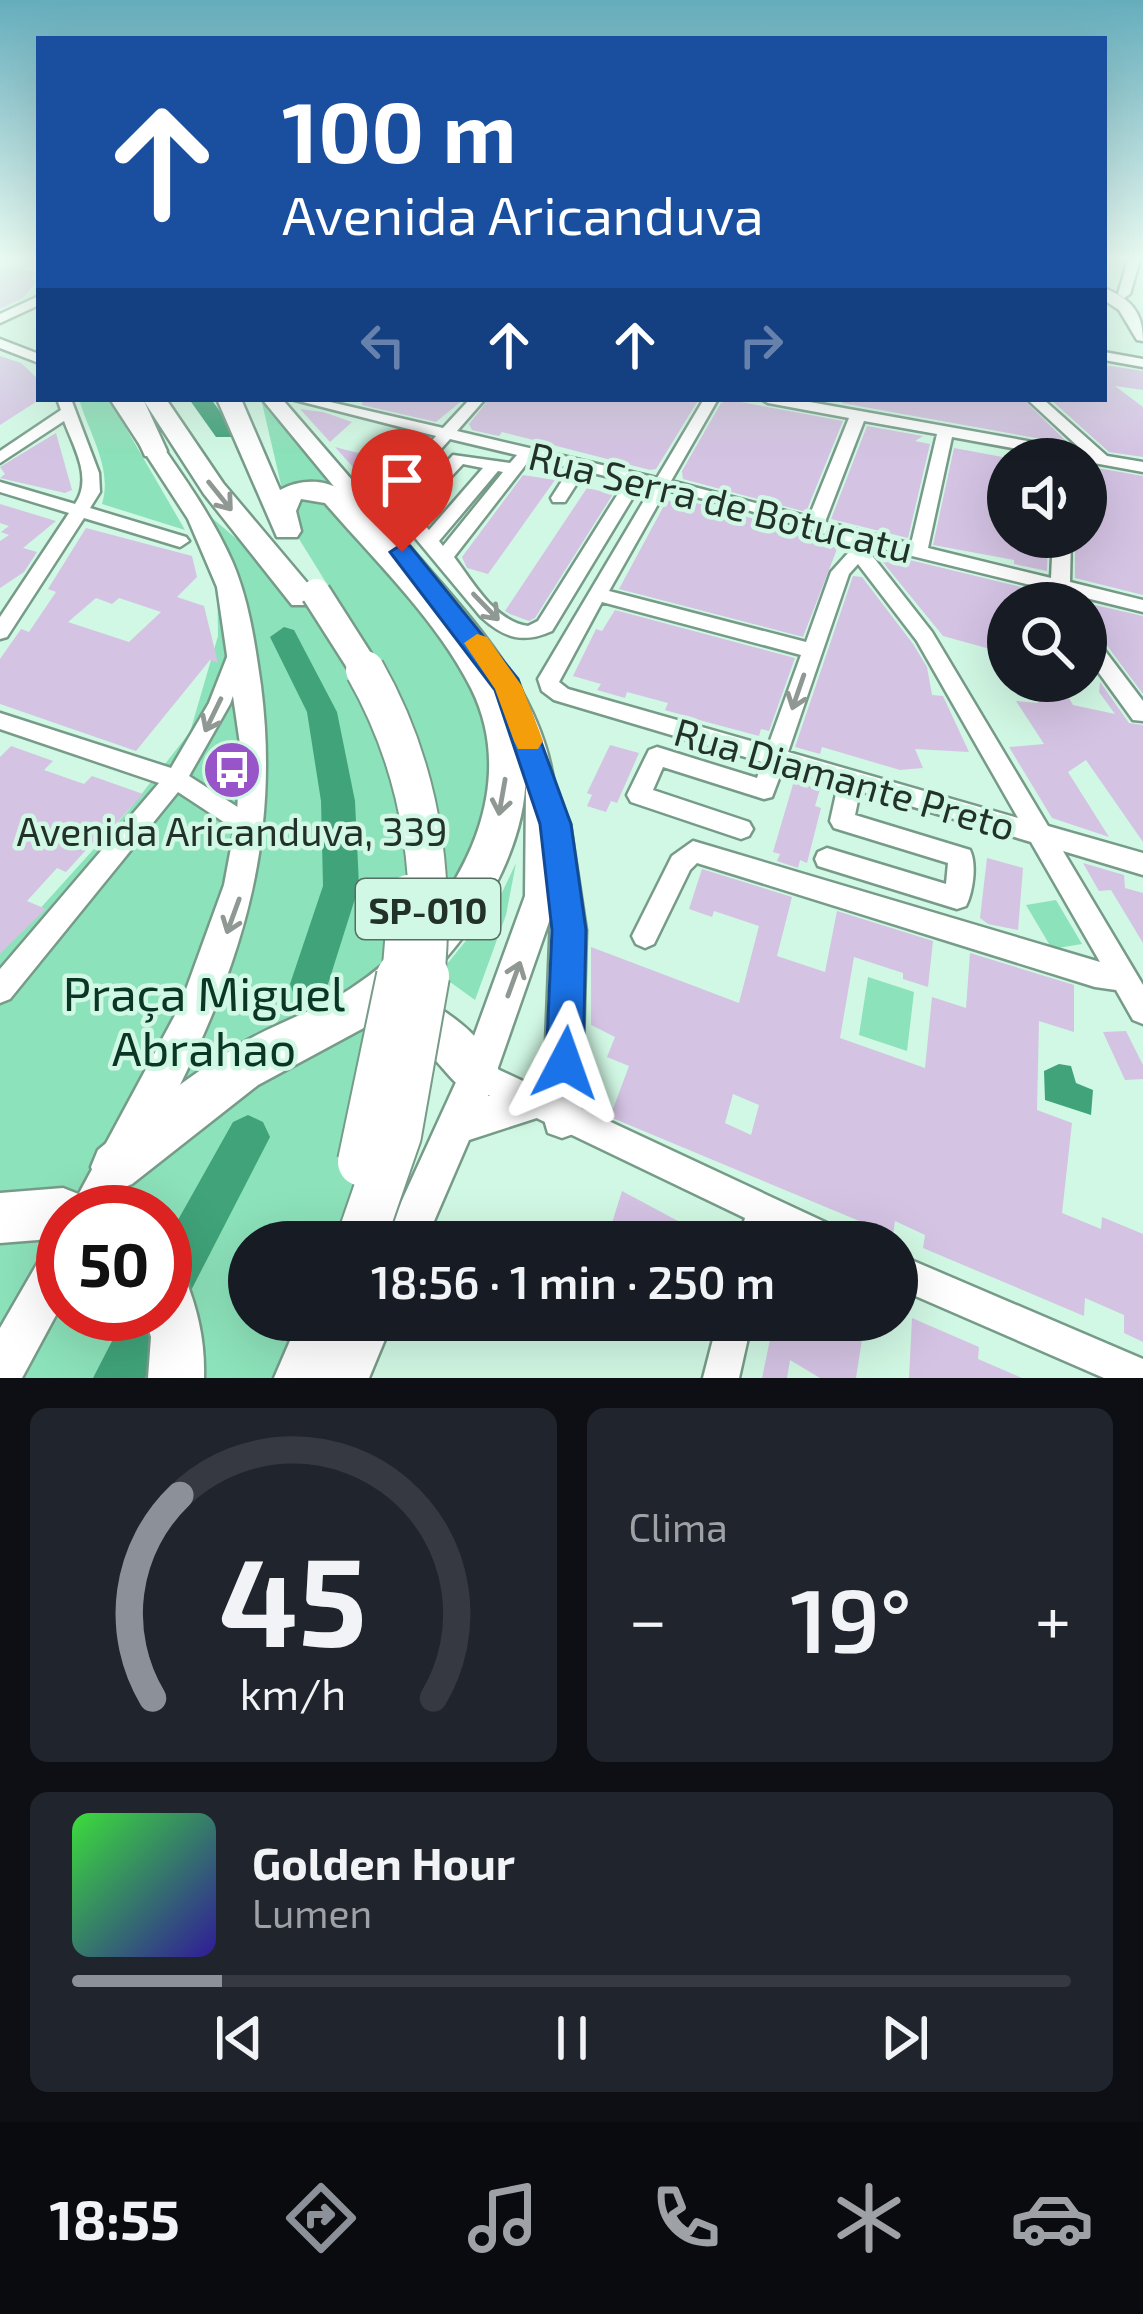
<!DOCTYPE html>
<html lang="pt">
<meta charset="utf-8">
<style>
body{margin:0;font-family:"Exo 2",sans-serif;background:#20242c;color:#f1f3f6;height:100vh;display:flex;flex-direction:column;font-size:45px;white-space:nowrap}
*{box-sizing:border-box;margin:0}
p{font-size:39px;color:#9ea1a6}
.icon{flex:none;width:66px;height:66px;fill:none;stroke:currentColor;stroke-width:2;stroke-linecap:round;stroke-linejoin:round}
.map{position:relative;height:1378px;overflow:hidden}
.sheet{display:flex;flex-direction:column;gap:30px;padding:30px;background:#0d0f14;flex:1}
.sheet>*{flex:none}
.guide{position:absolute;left:36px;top:36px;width:1071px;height:366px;border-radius:0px;box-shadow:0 12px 48px #0002;background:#1a4fa0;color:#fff;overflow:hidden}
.fabs{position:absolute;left:987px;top:438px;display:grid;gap:24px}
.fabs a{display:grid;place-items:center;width:120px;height:120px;border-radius:50%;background:#171b24;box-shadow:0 12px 48px #0002;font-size:60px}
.speed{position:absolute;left:36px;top:1185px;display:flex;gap:24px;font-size:60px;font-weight:700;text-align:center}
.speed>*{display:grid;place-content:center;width:156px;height:156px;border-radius:50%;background:#171b24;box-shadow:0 12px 48px #0002;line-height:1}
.speed .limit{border:18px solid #d22;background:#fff;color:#111}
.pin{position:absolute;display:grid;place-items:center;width:102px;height:102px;color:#fff;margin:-123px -51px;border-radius:50% 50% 50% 0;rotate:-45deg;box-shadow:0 0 12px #0007}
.pin .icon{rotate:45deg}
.me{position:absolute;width:132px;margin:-66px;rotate:4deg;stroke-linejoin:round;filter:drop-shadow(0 0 9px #0008)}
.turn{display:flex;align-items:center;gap:42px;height:252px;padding:0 48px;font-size:54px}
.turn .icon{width:156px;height:156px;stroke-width:2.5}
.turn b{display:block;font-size:84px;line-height:102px}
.lanes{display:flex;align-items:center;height:114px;padding:0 48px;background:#0003;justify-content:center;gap:60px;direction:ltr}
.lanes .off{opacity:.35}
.big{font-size:90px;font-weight:600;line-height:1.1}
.sheet .widget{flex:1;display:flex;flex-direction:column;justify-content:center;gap:18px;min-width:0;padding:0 42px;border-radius:18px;background:#20242c}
.sheet .dial{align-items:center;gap:0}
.dial svg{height:312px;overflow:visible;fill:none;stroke:#363941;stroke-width:7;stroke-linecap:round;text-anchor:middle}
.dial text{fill:#f1f3f6;stroke:none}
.song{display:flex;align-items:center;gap:36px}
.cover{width:144px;height:144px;border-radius:18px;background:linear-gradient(135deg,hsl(120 70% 55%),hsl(250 70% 35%))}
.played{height:12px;border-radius:6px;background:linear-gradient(90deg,#8c9099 15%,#363941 15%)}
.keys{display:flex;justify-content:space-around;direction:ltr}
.heat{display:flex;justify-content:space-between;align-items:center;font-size:66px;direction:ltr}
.sheet .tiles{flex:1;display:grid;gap:30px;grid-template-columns:1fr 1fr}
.widget:last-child{grid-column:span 2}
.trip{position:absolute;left:228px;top:1221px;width:690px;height:120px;border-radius:60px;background:#171b24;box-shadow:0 12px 48px #0002;font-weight:600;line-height:120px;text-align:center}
.tab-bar{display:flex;height:192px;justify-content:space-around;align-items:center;background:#090b0e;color:#9ea1a6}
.tab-bar .icon{width:84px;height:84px}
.tab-bar .current{color:#8c9099}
.tab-bar b{font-size:54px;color:#f1f3f6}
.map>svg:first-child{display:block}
.green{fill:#8ce2ba;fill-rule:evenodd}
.water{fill:#40a37a}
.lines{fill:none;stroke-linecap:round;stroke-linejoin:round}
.river{fill:#40a37a;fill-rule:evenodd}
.building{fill:#d4c3e3;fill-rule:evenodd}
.minor-casing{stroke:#779b89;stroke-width:5}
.major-casing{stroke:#779b89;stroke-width:5}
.highway-casing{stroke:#779b89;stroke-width:5}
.minor{fill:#fff;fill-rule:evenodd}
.major{fill:#fff;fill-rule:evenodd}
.highway{fill:#fff;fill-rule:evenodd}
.highway-bridge-far2-casing{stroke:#779b89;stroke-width:33;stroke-linecap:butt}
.highway-bridge-far1-casing{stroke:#779b89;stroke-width:42;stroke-linecap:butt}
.highway-bridge-casing{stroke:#779b89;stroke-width:52;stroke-linecap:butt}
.highway-bridge-far2{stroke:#fff;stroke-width:28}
.highway-bridge-far1{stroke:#fff;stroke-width:38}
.highway-bridge{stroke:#fff;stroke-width:48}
.oneway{stroke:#909894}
.route{fill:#1a73e8;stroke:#114b97;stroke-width:3}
.slow{fill:#f59e0b}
.labels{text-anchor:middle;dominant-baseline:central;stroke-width:9;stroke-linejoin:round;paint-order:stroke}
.shield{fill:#d1f8e4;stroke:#566d61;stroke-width:3}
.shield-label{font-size:36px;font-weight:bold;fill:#223129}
.street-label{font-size:39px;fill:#223129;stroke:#d1f8e4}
.poi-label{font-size:39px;fill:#223129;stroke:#d1f8e4}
.near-park-label{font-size:48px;fill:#0a3625;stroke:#d1f8e4}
</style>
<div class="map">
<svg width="1143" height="1378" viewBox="0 0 1143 1378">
<rect width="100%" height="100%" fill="#d1f8e4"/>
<g class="green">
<path d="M79 399H109L185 530 102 504C113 468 89 434 79 399Z"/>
<path d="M270 402 331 482 305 480 282 489 262 403Z"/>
<path d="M176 487 316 607 370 695 421 893 423 1061 429 1093 366 1242H249V1320H333L308 1378H0V953L129 810 190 732 218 636 217 568ZM63 1212H165V1314H63Z"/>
<path d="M320 497 388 572 472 683 502 777 451 893 429 781 361 639 291 526 295 498Z"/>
<path d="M516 863 506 915 475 1000 439 974 498 901Z"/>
<path d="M1056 900 1082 944 1052 949 1026 905Z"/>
<path d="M868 977 914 992 907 1051 859 1035Z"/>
</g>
<path class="water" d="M1059 1064 1071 1066 1076 1083 1093 1090 1091 1115 1045 1100 1044 1071Z"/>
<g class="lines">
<g class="river">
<path d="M189 399H211L235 432 232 437H216Z"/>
<path d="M284 627 294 630 337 712 355 801 359 886 328 984 323 997 309 1002 295 997 290 984 323 886 321 801 307 712 270 637Z"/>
<path d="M248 1115 263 1122 270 1137 182 1308 176 1311 145 1378H93L126 1314H165V1243L233 1122Z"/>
</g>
</g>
<g class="building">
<path d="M8 266 35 272 31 279 37 281 23 298 0 309V270Z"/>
<path d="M0 356 21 363 39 380V400L0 425Z"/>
<path d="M1104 365 1143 371V390L1115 386 1143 407V457L1109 452 1050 399H1104Z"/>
<path d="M363 399H464L436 422 362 405Z"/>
<path d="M489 399H699L656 469 650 470 502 432 499 436 472 430 469 424Z"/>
<path d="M844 399H1023L1069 444 842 403Z"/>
<path d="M730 400 843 421 806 512 683 479 682 471 721 403Z"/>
<path d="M300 409 323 412 352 422 330 442Z"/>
<path d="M867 426 923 436 915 441 930 444 908 538 831 519Z"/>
<path d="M393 430 424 441 376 493 335 447 362 454Z"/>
<path d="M56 433 72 490 65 493 0 478 5 474 0 467Z"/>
<path d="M954 448 1008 458V537H1048L1047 571 1014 564V560L933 545Z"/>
<path d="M1086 466 1143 476V595L1075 578V537H1086Z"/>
<path d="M523 475 555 480 488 574 467 568 462 557Z"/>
<path d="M587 488 613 494 535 618 529 621 510 614 505 611Z"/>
<path d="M678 498 820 537 837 549 803 637 619 589 667 500 675 502Z"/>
<path d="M0 504 56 521 23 548 37 552 24 572 0 588V541L9 535 1 532 9 526 0 523Z"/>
<path d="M86 528 192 556 197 577 177 597 204 606 218 663 210 660 136 751 0 704V659L21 629 29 632 56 592 48 589ZM96 598 112 604 119 598 161 612 129 642 68 622Z"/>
<path d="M881 553 1033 590 1031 603H1008V654L943 636 877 555Z"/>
<path d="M853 576 862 577 913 644 927 667 932 695 943 696 969 752 915 749 923 768 900 770 822 747 820 754 795 747Z"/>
<path d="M1086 603 1143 616V694L1097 632 1086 625Z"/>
<path d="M615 610 795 658 769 731 761 729 759 736 703 721 665 710 668 703 627 692 625 698 597 690 601 684 573 676 596 629 602 631Z"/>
<path d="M1100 682 1129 723 1143 725V842L1086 760 1068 772 1109 837 1052 818 1009 747 1044 744 1016 701 1038 703V697L1067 695 1073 705 1115 714 1099 692Z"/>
<path d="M610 745 639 753 617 803 611 801 606 812 587 806 592 795 587 793Z"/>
<path d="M11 746 53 761 44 770 84 784 92 776 143 794 101 840 97 838 66 872 57 868 27 901 46 909 0 954V757Z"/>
<path d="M794 781 820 789 815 806 821 808 807 863 800 860 798 868 777 861 780 854 773 852Z"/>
<path d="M987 858 1023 868 1018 930 988 924 980 918Z"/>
<path d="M1083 863 1124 875 1125 888 1143 893V943L1111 890 1099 891Z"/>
<path d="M702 869 792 897 777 956 825 972 837 911 933 941 928 987 903 979V973L854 957 840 1038 925 1068 932 997 966 1008 970 953 1074 985V1032L1039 1021 1037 1110 1072 1123 1062 1213 1101 1229 1102 1217 1143 1234V1342L1124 1333V1315L1085 1298 1084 1316 923 1248 925 1235 895 1221 893 1235 610 1117 629 1066 607 1057 615 1037 591 1025V947L739 1003 759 926 714 911 712 917 689 909ZM733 1094 759 1105 751 1135 725 1123Z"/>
<path d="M1126 1031 1143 1065V1079L1125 1080 1103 1032Z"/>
<path d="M622 1191 691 1228 693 1221 734 1242H606Z"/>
<path d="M912 1318 979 1347 978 1359 1022 1378H909Z"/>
<path d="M774 1320H865L856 1378H820L790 1360 787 1378H762Z"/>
</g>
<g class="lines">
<g class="minor-casing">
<g id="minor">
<path d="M1128 260H1140L1130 294 1124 298 1118 294Z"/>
<path d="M39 296V305L0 323V314Z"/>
<path d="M0 339 39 354V363L0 348Z"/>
<path d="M1104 352 1143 359V367L1104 360Z"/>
<path d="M57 399H71L99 473 100 492 90 508 186 537 189 541 180 547 84 518 7 637 0 639V617L69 513 0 492V482L75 504C93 478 74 448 64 421L0 463V451L61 410Z"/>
<path d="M291 399H317L443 428 470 399H485L457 431 657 478 704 399H718L671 481 809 517 849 418 768 403 761 399H793L1083 451 1027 399H1043L1107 456 1143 462V472L952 437 928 548 1051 578 1053 537H1071L1070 582 1143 600V612L1070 594V603H1050L1051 590 863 544 932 632 1048 826 1143 853V875L1063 851 1143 985V1024L1133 1020 1116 990 1095 987 697 863 690 870 654 944 645 948 636 944 632 936 672 856 693 841 1100 962 1031 842 860 791 855 815 970 850C977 864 973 892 966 906L957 909 818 866 815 859 818 852 827 848 946 884 948 863 834 828 830 821 838 785 783 768 772 797 764 799 663 767 653 790 749 822 753 829 749 836 741 839 631 802 627 795 646 756 649 750 657 747 757 778 762 762 554 700 542 691 538 679 652 487 641 484 552 631C523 644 504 638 481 617L397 516 453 455 510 463 517 455 450 439 378 519 372 520 363 515 366 511 436 436ZM864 421 937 434 911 544 825 522ZM531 458 626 481 538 621 528 626C494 621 473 582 454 557ZM463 464 483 468 429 530 415 515ZM498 471 503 472 443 546 439 541ZM666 490 734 506 843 539 849 552 831 572 806 642 609 591ZM858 564 917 641 1018 818 788 752 849 574ZM602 602 801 655 768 746 568 689 559 682Z"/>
<path d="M573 472 581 477 565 502H553L551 498 567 473Z"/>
<path d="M1086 633 1093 635 1143 701V721L1133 720 1086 655Z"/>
<path d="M239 645 249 652 230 704 189 776 261 822 265 829 261 836 253 839 245 836 178 792 10 999 0 1003V969L159 783 0 729V713L171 768 209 703 229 652Z"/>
<path d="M478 1060 842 1230 846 1242H794L773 1232 770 1242H738L745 1218 468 1085 463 1075 468 1065Z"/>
<path d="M897 1254 1143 1359V1378H1104L897 1288Z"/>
<path d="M718 1320H752L739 1378H703Z"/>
</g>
</g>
<g class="major-casing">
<g id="major">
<path d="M1104 288C1131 299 1143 312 1143 341L1137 340 1119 310 1104 300Z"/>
<path d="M110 399H130C165 452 206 503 232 561 249 600 255 644 261 686 287 891 208 1038 113 1212H69L180 1006 224 885 237 816 240 744 217 587 188 519Z"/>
<path d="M262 399H282C324 448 366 496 408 545 474 622 555 703 556 812L566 815 570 824 586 930 581 1119 576 1133 562 1138 548 1133 543 1116 469 1140 425 1242H383L462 1069 525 896 526 788 508 721 481 665ZM551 916 544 1093 529 1084 488 1096Z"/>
<path d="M63 1239V1302L22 1378H0V1328L48 1245Z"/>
<path d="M349 1320H393L369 1378H323Z"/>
</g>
</g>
<g class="highway-casing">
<g id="highway">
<path d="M119 399H166L223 483 314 591 318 598 314 605H292L204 494 144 401 167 451 163 456H145Z"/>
<path d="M217 399H241L280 490C298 480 322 478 341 490 357 500 372 522 385 537 441 597 512 665 524 750 537 837 474 939 411 993 448 1010 485 1037 501 1075L494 1091 478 1098C455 1088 446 1069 428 1053 414 1039 391 1035 384 1017L258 1085 132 1184 115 1191 98 1184 91 1167 98 1150C142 1113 187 1077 236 1047 272 1024 314 1012 350 989 444 929 527 799 471 688 436 619 375 561 325 503L301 499 296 511 301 531 297 537H277Z"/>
<path d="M63 1188 81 1195 88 1212H63V1238L0 1243V1193Z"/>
<path d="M165 1268 184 1275C198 1311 205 1340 204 1378H148L151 1337 144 1314H165Z"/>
<path d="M299 1320H354L330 1378H274Z"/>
</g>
</g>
<use href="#minor" class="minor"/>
<use href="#major" class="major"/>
<use href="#highway" class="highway"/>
<g class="highway-bridge-far2-casing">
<path id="highway-bridge-far2" d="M316 593 367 673"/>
</g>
<g class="highway-bridge-far1-casing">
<g id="highway-bridge-far1">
<path d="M365 670C419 765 436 870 425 979"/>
<path d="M401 979 408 894"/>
</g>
</g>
<g class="highway-bridge-casing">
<g id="highway-bridge">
<path d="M362 1162 401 976"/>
<path d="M360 1242 397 1135 425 976"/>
</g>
</g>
<use href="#highway-bridge-far2" class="highway-bridge-far2"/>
<use href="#highway-bridge-far1" class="highway-bridge-far1"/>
<use href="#highway-bridge" class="highway-bridge"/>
</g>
<defs><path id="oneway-shaft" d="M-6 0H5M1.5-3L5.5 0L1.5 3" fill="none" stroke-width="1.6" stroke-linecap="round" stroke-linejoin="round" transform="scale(3)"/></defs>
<g class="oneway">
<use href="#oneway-shaft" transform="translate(220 496) rotate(51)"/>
<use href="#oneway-shaft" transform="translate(486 607) rotate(46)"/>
<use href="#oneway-shaft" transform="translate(798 692) rotate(109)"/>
<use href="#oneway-shaft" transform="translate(213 715) rotate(116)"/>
<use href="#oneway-shaft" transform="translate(502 797) rotate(100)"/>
<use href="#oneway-shaft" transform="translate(233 916) rotate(110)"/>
<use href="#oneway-shaft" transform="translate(514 979) rotate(-70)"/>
</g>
<linearGradient id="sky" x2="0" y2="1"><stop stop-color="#65adbc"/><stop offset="0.57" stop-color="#eafcf3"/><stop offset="1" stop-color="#eafcf3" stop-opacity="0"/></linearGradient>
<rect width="1143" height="453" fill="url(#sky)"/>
<path class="route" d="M402 544 410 546 518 679 571 824 586 930 583 1063 578 1076 565 1081 551 1076 546 1063 552 930 540 824 495 690 390 552Z"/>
<path class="slow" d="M477 634 487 637 522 686 543 741 538 749H518L514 741 495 689 464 643Z"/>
<defs>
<g id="bus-disc" transform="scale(3)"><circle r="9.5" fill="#9854c9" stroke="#d1f8e4"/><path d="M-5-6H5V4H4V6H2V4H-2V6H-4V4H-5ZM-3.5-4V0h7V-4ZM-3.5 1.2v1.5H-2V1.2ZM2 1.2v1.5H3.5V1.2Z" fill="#fff"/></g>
</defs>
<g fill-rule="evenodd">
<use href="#bus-disc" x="232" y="770"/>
</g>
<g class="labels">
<rect class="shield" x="356" y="879" width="144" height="60" rx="9"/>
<g class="shield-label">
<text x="428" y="909">SP-010</text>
</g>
<g class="street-label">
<text transform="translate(721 501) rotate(14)">Rua Serra de Botucatu</text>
<text transform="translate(845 778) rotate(16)">Rua Diamante Preto</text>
</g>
<g class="poi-label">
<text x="232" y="830">Avenida Aricanduva, 339</text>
</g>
<g class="near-park-label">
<text x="204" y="992">Praça Miguel<tspan x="204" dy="55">Abrahao</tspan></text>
</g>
</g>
</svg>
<div class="fabs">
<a><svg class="icon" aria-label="sound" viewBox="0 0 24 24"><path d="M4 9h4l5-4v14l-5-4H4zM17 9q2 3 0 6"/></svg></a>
<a><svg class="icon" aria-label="search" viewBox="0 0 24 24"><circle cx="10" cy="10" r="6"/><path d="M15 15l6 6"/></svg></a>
</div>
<div class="speed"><div class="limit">50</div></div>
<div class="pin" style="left:402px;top:552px;background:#d93025"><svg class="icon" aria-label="arrive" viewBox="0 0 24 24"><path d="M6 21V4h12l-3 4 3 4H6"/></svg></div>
<svg class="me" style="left:565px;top:1063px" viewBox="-20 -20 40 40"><path d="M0-17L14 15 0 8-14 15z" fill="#1a73e8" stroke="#fff" stroke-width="4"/></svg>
<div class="trip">18:56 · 1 min · 250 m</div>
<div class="guide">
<div class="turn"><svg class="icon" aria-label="ahead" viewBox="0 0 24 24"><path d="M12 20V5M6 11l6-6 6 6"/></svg><div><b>100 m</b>Avenida Aricanduva</div></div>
<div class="lanes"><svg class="icon off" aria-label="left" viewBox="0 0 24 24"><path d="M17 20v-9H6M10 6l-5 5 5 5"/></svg><svg class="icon" aria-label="ahead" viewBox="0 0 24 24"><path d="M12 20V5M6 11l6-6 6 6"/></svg><svg class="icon" aria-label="ahead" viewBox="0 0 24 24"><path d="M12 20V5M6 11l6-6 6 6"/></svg><svg class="icon off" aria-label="right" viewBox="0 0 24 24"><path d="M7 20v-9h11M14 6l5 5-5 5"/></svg></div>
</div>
</div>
<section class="sheet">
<div class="tiles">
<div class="widget dial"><svg viewBox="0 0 100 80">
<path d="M14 69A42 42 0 1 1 86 69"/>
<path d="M14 69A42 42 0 0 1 21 17" stroke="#8c9099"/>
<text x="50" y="56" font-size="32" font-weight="700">45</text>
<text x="50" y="72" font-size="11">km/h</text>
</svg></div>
<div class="widget"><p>Clima</p>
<div class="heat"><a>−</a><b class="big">19°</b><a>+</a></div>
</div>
<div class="widget">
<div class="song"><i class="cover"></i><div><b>Golden Hour</b><p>Lumen</p></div></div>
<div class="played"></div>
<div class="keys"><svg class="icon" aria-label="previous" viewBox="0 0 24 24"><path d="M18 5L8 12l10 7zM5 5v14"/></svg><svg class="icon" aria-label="pause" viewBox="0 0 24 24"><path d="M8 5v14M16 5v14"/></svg><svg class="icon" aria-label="next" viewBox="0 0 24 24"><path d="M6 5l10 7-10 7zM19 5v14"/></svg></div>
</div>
</div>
</section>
<nav class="tab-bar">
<b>18:55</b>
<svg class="icon current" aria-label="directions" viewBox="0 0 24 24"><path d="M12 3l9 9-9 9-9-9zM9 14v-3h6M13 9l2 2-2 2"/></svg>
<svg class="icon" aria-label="music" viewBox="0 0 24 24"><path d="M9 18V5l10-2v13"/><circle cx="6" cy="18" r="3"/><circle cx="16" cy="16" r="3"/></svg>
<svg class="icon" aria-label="phone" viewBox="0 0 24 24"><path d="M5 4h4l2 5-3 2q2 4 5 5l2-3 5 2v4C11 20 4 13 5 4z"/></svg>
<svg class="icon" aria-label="climate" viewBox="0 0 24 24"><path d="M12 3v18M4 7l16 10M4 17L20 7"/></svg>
<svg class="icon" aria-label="car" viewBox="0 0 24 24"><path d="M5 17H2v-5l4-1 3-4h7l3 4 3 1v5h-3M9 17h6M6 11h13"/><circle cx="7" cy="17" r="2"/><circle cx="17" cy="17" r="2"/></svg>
</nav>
